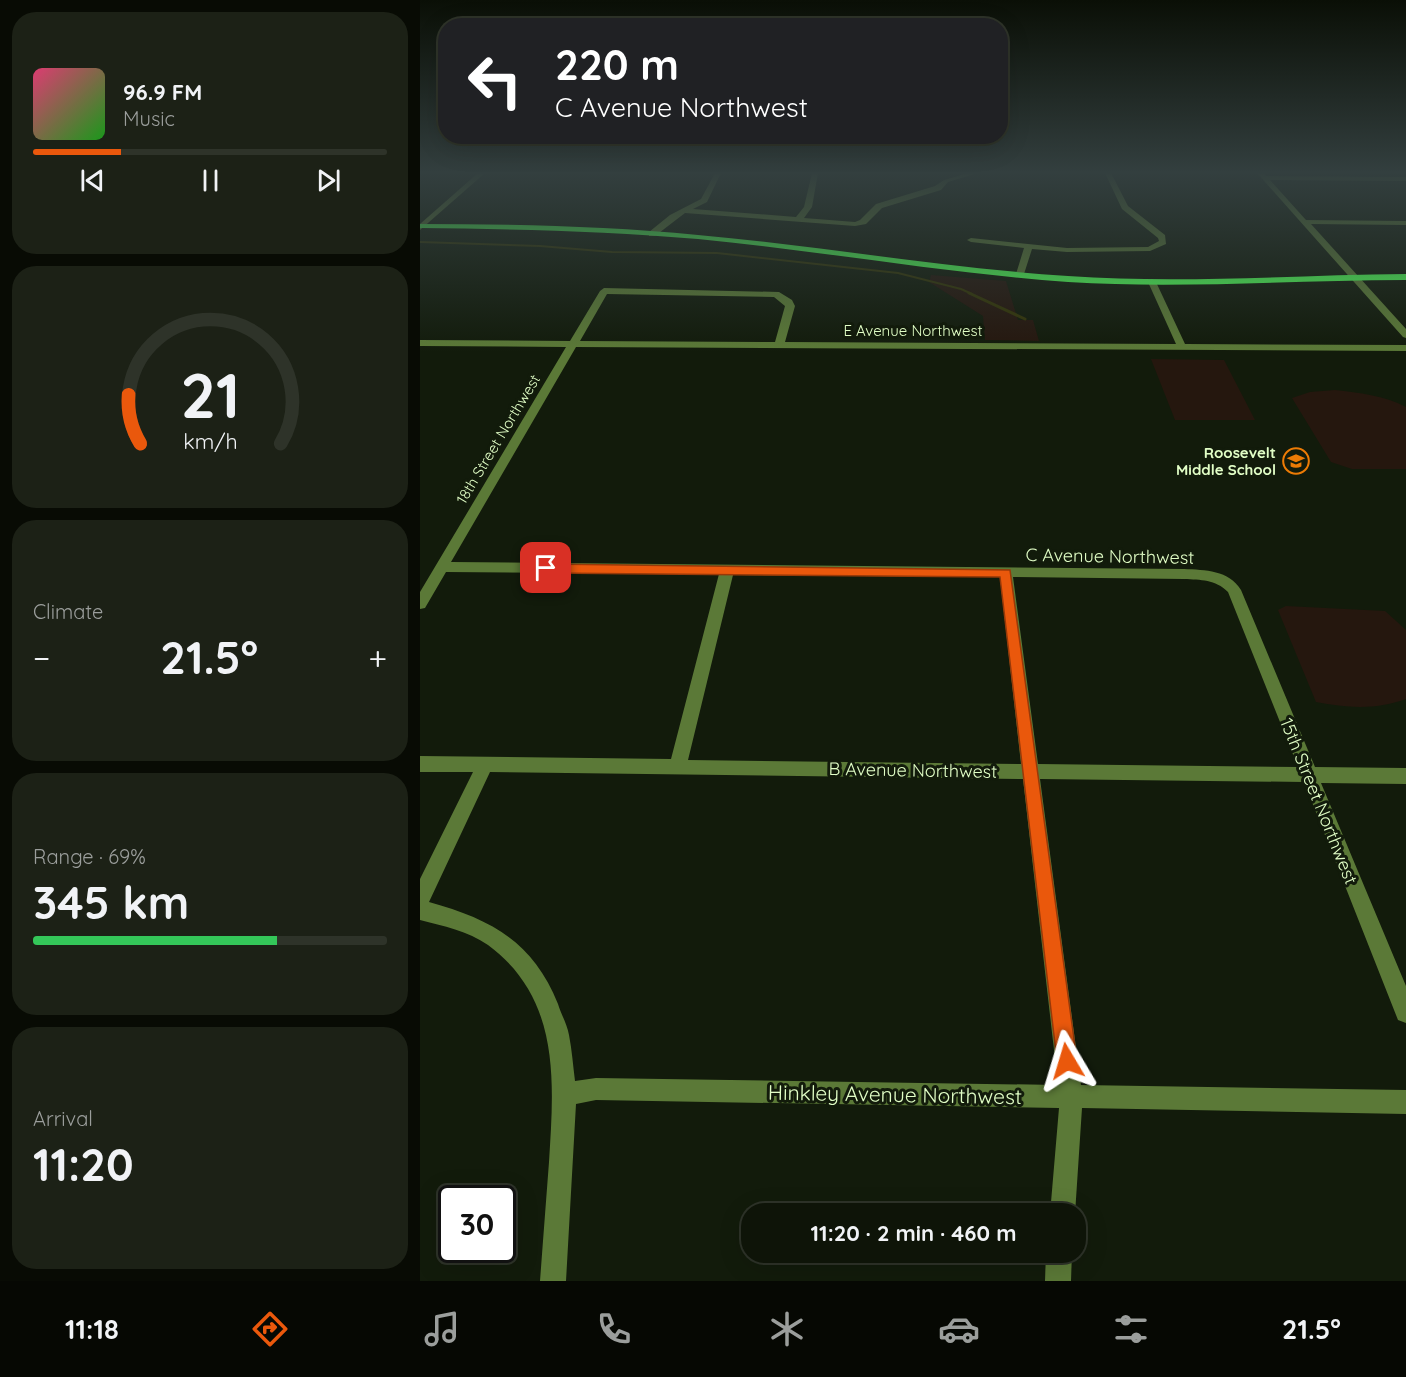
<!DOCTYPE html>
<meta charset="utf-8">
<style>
body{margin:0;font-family:Quicksand,sans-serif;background:#1c2116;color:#f1f3f6;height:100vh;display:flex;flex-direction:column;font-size:22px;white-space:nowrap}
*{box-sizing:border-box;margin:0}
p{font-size:20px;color:#9b9e9c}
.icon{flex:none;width:33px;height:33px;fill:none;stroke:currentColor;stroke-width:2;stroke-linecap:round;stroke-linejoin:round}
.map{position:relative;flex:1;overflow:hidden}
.sheet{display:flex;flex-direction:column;gap:12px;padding:12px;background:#080b04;width:420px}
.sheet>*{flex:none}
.top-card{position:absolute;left:18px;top:18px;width:570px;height:126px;border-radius:24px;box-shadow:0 6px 24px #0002,0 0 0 2px #2e3329;background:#202124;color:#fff;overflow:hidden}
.speed{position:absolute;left:18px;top:1185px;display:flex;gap:12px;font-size:30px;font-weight:700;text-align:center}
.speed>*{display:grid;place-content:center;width:78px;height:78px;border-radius:50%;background:#0e1408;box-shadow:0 6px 24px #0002,0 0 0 2px #2e3329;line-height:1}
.speed .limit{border:3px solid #111;border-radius:9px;background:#fff;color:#111}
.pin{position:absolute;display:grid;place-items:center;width:51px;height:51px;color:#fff;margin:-26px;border-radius:12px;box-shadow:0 3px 9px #0006}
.me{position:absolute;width:66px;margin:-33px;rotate:353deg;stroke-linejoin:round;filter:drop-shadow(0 0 4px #0008)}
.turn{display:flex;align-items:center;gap:21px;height:126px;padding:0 18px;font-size:27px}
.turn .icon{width:78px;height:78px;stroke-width:2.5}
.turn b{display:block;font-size:42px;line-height:51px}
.big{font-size:45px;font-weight:700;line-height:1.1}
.sheet .widget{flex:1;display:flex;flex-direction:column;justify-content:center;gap:9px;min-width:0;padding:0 21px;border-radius:24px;background:#1c2116}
.sheet .dial{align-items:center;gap:0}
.dial svg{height:156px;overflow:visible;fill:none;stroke:#2e3329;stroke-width:7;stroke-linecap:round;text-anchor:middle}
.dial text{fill:#f1f3f6;stroke:none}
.song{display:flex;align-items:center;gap:18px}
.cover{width:72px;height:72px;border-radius:9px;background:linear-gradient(135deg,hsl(340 70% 55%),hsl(120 70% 35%))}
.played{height:6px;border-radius:3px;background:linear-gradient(90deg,#ea580c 25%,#2e3329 25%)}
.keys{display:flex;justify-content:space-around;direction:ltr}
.heat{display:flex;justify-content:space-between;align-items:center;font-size:33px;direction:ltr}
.charge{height:9px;border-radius:4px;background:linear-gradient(90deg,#34c759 69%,#2e3329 0)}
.trip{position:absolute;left:321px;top:1203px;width:345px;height:60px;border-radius:24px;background:#0e1408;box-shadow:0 6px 24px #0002,0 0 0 2px #2e3329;font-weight:700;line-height:60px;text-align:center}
.menu{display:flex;height:96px;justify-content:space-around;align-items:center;background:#060803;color:#9b9e9c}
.menu .icon{width:42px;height:42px}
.menu .active{color:#ea580c}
.menu b{font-size:27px;color:#f1f3f6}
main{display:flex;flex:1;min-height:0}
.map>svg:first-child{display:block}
.green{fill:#25170e}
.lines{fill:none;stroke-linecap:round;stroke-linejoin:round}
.stream-far1{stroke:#343609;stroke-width:2}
.stream{stroke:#343609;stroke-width:3}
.minor{fill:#5b7937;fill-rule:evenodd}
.major{fill:#50fc56;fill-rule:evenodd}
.route{fill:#ea580c;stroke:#983908;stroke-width:1.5}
.labels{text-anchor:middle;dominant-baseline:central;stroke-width:6;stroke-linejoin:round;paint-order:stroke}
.far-street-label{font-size:15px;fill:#e1fec6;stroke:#121b0b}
.far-poi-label{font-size:15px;font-weight:bold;fill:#e1fec6;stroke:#121b0b;text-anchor:end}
.street-label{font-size:18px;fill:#e1fec6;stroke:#121b0b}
.near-street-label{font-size:21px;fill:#e1fec6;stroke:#121b0b}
</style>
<main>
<section class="sheet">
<div class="widget">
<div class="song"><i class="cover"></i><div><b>96.9 FM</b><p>Music</p></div></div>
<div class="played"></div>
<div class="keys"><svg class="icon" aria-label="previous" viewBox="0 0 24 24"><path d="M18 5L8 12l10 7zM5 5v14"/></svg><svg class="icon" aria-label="pause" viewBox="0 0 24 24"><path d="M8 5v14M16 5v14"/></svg><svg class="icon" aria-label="next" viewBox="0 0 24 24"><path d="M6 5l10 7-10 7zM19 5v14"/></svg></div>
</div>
<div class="widget dial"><svg viewBox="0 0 100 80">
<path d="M14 69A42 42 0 1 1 86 69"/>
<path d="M14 69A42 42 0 0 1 8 44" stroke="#ea580c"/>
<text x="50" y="56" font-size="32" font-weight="700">21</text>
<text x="50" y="72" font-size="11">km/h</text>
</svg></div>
<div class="widget"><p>Climate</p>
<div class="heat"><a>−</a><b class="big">21.5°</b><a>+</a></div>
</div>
<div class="widget"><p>Range · 69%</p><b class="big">345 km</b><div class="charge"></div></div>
<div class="widget"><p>Arrival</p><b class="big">11:20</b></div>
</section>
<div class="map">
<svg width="986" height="1281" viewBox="0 0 986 1281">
<rect width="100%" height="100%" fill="#121b0b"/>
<g class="green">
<path d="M511 275 586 281 598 320H613L619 341 565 340 563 316 509 282Z"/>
<path d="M731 359 804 360 835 420H755Z"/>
<path d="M915 390C939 393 964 395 986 407V469H932L911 462 872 398 890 392Z"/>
<path d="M866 606 965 611 986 630V699C956 710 927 708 896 702L858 610Z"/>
</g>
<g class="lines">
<path class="stream-far1" d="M0 242 120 246 192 252 297 253 478 273 541 289 552 294"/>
<path class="stream" d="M549 293 605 319"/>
<g class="minor">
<path d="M58 173H65L0 230V224Z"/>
<path d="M295 173H301L287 202 273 209 376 217 384 207 392 173H398L392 207 384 218 435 222 440 220 456 204 515 186 524 180 548 173H558L528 182 521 190 462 208 446 224 435 226 265 213 235 236H229V232L250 215 281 199Z"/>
<path d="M685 173H691L708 206 745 235 746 244 730 251 647 252 612 249 604 274 600 277 596 274 604 248 551 242 547 240 551 238 647 248 728 247 739 241 738 238 702 209Z"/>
<path d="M837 173H844L846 176 986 177V181L850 180 886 220 986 221V225L891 224 986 329V338L983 337Z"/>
<path d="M732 279 736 282 765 344 986 345V351L156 347 31 562 764 569C785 570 809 570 821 590L895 767 986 768V784L901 783 986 986V1023L978 1020 884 782 620 779 661 1085 986 1090V1114L662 1108 655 1214H630L639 1108 176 1100 156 1104 146 1281H120C123 1241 126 1202 129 1162 134 1082 141 999 68 945 48 931 23 926 0 920V879L53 772H0V756L251 759 299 574 26 572 5 608 0 609V592L146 347 0 346V340L150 341 180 291 184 288 359 292 372 300 375 306 365 342 756 344 728 282ZM187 294 354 297 365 306 355 342 160 341ZM313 575 580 577 601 764 268 760ZM593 577 764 579C781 580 795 579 808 592L878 767 618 764ZM70 772 603 779 638 1085 176 1078 155 1081C153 1066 152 1050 149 1035 147 1024 141 1014 138 1004 113 942 71 919 9 902Z"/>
<path d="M626 1252H652L651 1281H625Z"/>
</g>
<path class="major" d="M0 224C93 224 186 226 278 235 402 246 524 268 648 276 761 284 873 275 986 274V280C873 280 761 289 648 282 524 273 402 251 278 239 186 231 93 229 0 228Z"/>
</g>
<linearGradient id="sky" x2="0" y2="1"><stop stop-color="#0a0f06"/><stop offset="0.49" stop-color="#333f3f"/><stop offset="1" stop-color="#333f3f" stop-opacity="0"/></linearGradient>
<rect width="986" height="352" fill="url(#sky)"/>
<path class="route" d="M126 564 590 570 657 1061 654 1068 647 1071 640 1068 637 1061 580 577 126 573 120 568Z"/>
<defs>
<g id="school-ring" transform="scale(1.35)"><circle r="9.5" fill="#121b0b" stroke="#ec7b05" stroke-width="1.5"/><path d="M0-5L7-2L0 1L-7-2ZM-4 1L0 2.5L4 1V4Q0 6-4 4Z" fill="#ec7b05"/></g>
</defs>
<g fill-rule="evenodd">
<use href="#school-ring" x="876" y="461"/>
</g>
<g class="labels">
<g class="far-street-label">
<text x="493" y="330">E Avenue Northwest</text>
<text transform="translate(78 439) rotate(-59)">18th Street Northwest</text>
</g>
<g class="far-poi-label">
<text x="856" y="452">Roosevelt<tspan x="856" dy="17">Middle School</tspan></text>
</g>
<g class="street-label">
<text transform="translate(690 556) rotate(1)">C Avenue Northwest</text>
<text transform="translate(493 770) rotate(1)">B Avenue Northwest</text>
<text transform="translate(899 801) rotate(68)">15th Street Northwest</text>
</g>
<g class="near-street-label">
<text transform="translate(475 1094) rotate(1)">Hinkley Avenue Northwest</text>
</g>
</g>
</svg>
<div class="speed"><div class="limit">30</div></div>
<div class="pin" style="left:126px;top:568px;background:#d93025"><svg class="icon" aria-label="arrive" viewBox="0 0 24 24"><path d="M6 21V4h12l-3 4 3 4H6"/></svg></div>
<svg class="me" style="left:647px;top:1061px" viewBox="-20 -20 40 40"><path d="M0-17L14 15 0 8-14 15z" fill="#ea580c" stroke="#fff" stroke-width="4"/></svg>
<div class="trip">11:20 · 2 min · 460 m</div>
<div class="top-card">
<div class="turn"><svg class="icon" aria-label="left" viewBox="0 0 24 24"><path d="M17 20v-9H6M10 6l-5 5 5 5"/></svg><div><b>220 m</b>C Avenue Northwest</div></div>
</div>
</div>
</main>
<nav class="menu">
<b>11:18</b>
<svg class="icon active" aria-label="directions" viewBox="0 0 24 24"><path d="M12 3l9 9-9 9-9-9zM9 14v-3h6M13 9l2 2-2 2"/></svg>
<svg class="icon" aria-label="music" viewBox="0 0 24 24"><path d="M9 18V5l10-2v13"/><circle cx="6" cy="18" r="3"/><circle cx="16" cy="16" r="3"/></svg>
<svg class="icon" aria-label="phone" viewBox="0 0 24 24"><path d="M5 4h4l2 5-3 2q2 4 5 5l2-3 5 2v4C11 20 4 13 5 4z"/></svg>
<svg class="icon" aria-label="climate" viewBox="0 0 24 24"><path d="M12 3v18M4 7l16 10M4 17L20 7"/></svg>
<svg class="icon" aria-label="car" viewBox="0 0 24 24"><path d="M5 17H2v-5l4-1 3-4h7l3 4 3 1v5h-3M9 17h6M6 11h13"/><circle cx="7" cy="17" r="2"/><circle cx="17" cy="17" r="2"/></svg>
<svg class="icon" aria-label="filters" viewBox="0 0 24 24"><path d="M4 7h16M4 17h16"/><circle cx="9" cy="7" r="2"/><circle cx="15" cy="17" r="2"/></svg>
<b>21.5°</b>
</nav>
